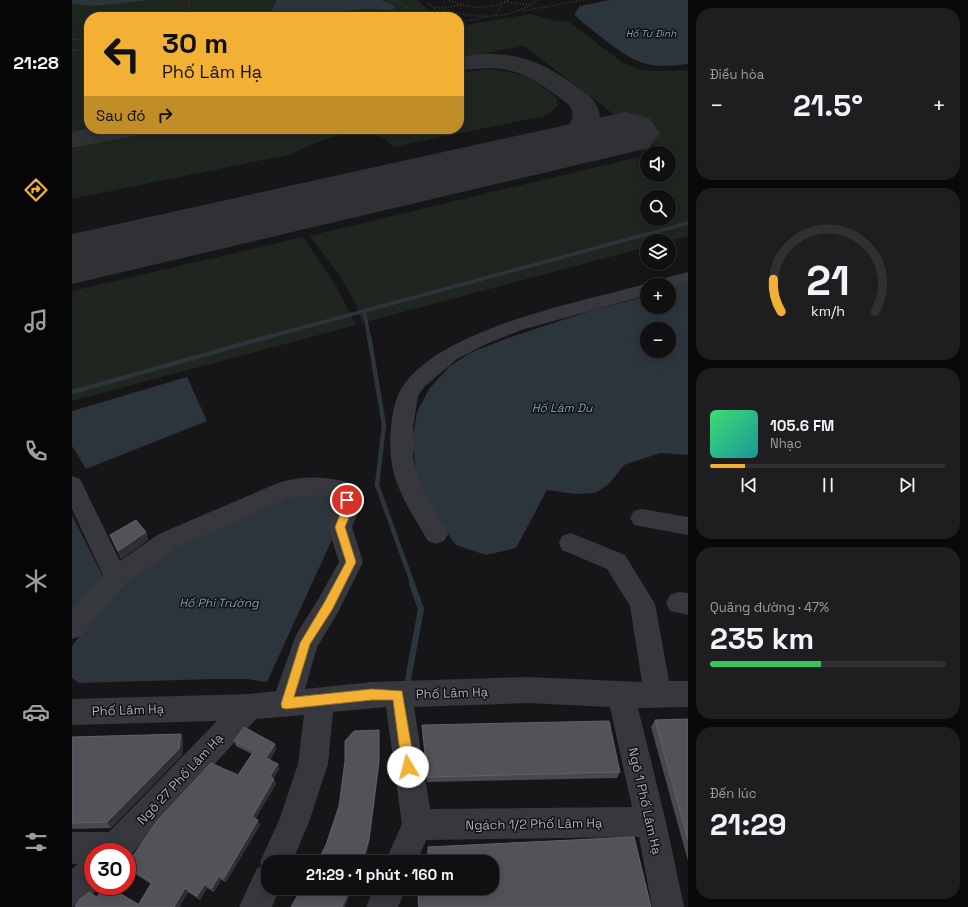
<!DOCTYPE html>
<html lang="vi">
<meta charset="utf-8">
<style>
body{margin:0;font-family:"Space Grotesk",sans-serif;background:#1e1e20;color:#f1f3f6;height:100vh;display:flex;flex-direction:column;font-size:15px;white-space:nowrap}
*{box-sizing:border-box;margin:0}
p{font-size:13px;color:#9c9d9f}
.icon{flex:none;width:22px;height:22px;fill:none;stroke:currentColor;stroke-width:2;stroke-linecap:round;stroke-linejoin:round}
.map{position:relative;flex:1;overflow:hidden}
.sheet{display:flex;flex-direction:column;gap:8px;padding:8px;background:#09090a;width:280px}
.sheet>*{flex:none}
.guide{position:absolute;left:12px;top:12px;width:380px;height:122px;border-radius:16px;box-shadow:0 2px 10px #0003,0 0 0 1px #303032;background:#f2b134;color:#111;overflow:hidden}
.controls{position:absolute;left:568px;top:146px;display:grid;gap:8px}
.controls a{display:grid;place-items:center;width:36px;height:36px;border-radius:50%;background:#101012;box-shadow:0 2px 10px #0003,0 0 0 1px #303032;font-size:20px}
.speed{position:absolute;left:12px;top:843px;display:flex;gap:8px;font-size:20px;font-weight:700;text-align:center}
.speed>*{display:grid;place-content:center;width:52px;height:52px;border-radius:50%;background:#101012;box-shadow:0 2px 10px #0003,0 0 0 1px #303032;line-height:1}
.speed .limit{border:6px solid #d22;background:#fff;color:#111}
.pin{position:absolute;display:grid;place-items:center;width:34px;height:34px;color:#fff;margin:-17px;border:2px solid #fff;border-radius:50%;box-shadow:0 1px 4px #0007}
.me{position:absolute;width:44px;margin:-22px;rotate:352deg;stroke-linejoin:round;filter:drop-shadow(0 0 3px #0008)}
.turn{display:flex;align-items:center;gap:14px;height:84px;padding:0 12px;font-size:18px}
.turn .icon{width:52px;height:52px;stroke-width:2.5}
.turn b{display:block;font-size:28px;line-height:34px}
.then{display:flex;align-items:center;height:38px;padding:0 12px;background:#0003;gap:8px;font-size:15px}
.big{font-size:30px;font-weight:700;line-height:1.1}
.sheet .card{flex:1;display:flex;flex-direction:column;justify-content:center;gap:6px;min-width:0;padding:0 14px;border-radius:16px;background:#1e1e20}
.sheet .dial{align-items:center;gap:0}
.dial svg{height:104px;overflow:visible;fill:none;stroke:#303032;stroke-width:7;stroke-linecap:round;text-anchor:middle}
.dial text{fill:#f1f3f6;stroke:none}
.song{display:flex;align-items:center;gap:12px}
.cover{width:48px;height:48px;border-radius:6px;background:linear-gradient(135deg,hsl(140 70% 55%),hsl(180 70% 35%))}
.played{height:4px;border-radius:2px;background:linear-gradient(90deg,#f2b134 15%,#303032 15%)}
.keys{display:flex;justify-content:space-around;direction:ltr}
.heat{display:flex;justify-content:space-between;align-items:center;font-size:22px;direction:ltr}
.charge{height:6px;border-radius:3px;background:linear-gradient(90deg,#34c759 47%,#303032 0)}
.trip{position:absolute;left:189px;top:855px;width:238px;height:40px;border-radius:16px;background:#101012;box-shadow:0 2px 10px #0003,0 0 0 1px #303032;font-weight:700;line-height:40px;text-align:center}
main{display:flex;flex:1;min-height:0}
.tabs{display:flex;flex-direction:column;width:72px;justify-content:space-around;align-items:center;background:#060607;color:#9c9d9f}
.tabs .icon{width:28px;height:28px}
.tabs .selected{color:#f2b134}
.tabs b{font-size:18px;color:#f1f3f6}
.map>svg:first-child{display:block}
.green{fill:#1e261f;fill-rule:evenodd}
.water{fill:#2c353c;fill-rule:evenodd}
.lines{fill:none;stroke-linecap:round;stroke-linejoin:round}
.stream-far2{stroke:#2c353c;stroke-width:3.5}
.stream-far1{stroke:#2c353c;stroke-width:4.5}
.stream{stroke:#2c353c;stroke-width:6}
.taxiway{fill:#303135;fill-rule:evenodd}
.runway{fill:#303135;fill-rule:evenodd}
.path{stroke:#3d3f44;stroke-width:1.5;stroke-dasharray:1 2;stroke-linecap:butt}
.minor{fill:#37383d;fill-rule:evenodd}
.wall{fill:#47494d}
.shaded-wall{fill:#2f3033}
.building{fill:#525359;stroke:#5f6168}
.route{fill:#f2b134;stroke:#9d7322}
.labels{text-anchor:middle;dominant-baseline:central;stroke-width:3;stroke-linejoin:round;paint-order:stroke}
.far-water-label{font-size:10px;font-style:italic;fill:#7f9bb3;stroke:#111113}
.water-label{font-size:12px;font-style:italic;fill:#7f9bb3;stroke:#111113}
.near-street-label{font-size:13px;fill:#a8adb8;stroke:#111113}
</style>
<main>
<nav class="tabs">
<b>21:28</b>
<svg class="icon selected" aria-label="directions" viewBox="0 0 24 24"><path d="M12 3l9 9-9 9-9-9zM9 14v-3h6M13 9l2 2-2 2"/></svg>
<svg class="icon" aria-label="music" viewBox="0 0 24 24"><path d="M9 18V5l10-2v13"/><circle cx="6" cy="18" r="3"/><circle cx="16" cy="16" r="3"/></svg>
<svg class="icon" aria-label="phone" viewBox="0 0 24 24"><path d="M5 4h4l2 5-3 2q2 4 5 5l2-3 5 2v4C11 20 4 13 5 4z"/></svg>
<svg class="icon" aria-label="climate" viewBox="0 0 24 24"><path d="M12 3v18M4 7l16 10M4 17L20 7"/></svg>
<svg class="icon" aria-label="car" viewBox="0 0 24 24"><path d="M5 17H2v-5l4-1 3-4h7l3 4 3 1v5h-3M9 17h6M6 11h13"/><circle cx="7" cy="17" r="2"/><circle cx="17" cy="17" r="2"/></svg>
<svg class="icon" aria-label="filters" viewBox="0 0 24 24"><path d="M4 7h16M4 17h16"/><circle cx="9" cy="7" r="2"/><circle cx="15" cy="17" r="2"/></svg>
</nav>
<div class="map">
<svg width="616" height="907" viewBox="0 0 616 907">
<rect width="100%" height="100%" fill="#161618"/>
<g class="green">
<path d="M0 0H345L365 17H17L18 129 0 132Z"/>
<path d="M459 14 485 21 497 22 551 63 565 69 580 71 616 70V236L596 241H575V247L290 323C281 290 258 262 237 236L575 155V175H597V153H583L590 151 452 46 387 58V26ZM575 197H597V219H575Z"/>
<path d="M416 69C451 73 458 76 485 98V106L480 111 472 116 321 147C318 145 315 140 312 139 286 125 244 141 220 154L0 199V149L10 146 96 129H387V73Z"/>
<path d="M231 237 264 286 284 325 0 401V291Z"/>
</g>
<g class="water">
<path d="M0 0H76L23 6 0 4Z"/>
<path d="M205 0H309L324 7 320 10 293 9 272 11 259 17H204L200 10Z"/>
<path d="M538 0H616V64C573 70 562 62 529 37 521 30 511 24 503 15V13L508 6Z"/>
<path d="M616 281V455L588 453 552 465 537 484 523 493 503 494 475 490 444 548 414 555 384 545 347 494 340 441 345 412 357 389 377 367 398 353 436 338 521 310 575 296V307H597V288ZM575 329H597V351H575Z"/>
<path d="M115 377 135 421 14 469 0 446V411Z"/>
<path d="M244 490 268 492 273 511 195 682 175 679H143L7 683 0 678V646L63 565 211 500Z"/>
<path d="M0 515 32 579 0 609Z"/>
</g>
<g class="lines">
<g class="stream-far2">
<path d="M292 310 297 337"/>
<path d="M196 337 616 223"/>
</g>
<g class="stream-far1">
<path d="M297 336 312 425 305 485 341 585"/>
<path d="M0 392 199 336"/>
</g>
<path class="stream" d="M335 685 349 609 340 584"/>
<g class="taxiway">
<path d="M408 54C448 53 468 61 501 84 511 91 525 99 527 112 532 130 496 156 481 158 477 159 473 157 469 156L465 150C475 136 510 129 498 106 493 101 486 97 481 93 447 68 428 65 387 71V57Z"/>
<path d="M17 128V129H71L67 135 0 148V132Z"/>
</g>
<path class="runway" d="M553 112 577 118 588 133 577 148 0 284V234Z"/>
<g class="path">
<path d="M322 0 339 9 347 17"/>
<path d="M377 0C396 9 418 10 437 0"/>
<path d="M433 2 460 5"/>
<path d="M356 4C392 18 433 24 466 0"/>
<path d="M360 7 373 17"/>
<path d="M367 8 390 5"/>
<path d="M451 11 511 0"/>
<path d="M424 15 430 4"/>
<path d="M108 17 116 8 118 0"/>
<path d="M387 22 415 17"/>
<path d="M0 39 17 40"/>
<path d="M0 50 17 51"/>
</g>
<g class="minor">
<path d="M616 272V283L597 288V285H575V295L449 330 414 344 385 359 352 387 346 396 341 426V459L352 493 376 534 372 541 364 544 356 541C341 515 322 488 319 458 317 441 319 411 326 395 355 331 505 303 569 285H579L582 281Z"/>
<path d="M0 476 8 479 48 561 87 534 206 483C230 475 258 476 282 484L285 490 287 510 280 527 291 562 265 614 245 647 233 689 300 682 456 677 570 682 558 606 535 569 490 550 487 543 490 536 499 533 553 555 583 604 597 681H616V707L566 708 594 822 612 907H580L567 837 354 840 345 862H313L330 824 314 707 261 712 256 764 237 822 220 862H196V888H208L200 907H167L185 868 190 866 188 862 208 818 226 764 232 715 184 719 55 859V852H21V886H29L11 903 0 907V869L6 864H0V832H37L145 721 0 725V699L177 694 204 691 224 635 247 598 267 562 256 527 263 510V497L245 495 217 498 105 548 53 584 9 636 0 639V609L31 575 0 509ZM456 703 538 707 560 807 358 809 342 707Z"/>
<path d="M570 509 616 517V535L562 525 558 518 562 511Z"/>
<path d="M607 592 616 593V615L598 611 594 603 598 595Z"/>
<path d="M302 888H334L326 907H294Z"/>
</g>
</g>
<g class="wall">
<path d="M74 532 76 540 49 559 38 535Z"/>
<path d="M616 719V861L579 727 583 720Z"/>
<path d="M350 725 548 772 545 778 355 782 350 731Z"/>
<path d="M109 734 111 740 110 755 39 828 0 829V737Z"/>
<path d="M162 741 203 744 204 749 198 760 206 764 207 769 201 778 204 784 183 819 188 825 154 882 149 880 142 892 135 888 128 900 116 892 107 907H3L25 897 66 905 79 884 55 869V853L61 856 166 775 180 754 164 746Z"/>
<path d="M562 837 579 907H346L345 888H420V862H343L344 858H356L355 852 356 847Z"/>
</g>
<g class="shaded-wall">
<path d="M74 532 76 540 49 559 46 551Z"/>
<path d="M109 734 111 740 110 755 39 828 35 822Z"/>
<path d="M203 744 204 749 196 763 194 758Z"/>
<path d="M307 761V768L297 845 292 862H290Z"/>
<path d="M206 764 207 769 199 782 198 776Z"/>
<path d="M202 779 204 784 181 821 180 817Z"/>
<path d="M186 820 188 825 154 882 152 878Z"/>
<path d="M147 876 149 880 142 892 140 888Z"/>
<path d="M133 884 135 888 128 900 125 896Z"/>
<path d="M113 888 116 892 107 907H102Z"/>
<path d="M278 888H281L273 907H270Z"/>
</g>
<g class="building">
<path d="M64 520 74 532 46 551 38 535Z"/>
<path d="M616 719V840L583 720Z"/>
<path d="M537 721 548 772 356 777 350 725Z"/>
<path d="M172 727 203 744 194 758 206 764 198 776 202 779 180 817 186 820 152 878 147 876 140 888 133 884 125 896 113 888 102 907H65L80 882 55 867V853H56L61 856 85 821 139 763 166 775 182 751 162 741Z"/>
<path d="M307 730V761L297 839 290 862H245L254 845 267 806 273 761V741L282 731Z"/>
<path d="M109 734 107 749 35 822 0 823V737Z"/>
<path d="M562 837 579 907H347L346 888H420V862H344V858H357L356 847Z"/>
<path d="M32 886H35L66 904 64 907H3L7 900 17 892 25 897Z"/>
<path d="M230 888H278L270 907H219Z"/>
</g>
<path class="route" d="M275 497 280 500V510L273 527 284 562 260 610 238 644 222 697 300 689 330 691 343 767 341 772 336 773 332 772 330 767 321 700H300L214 709 210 708 209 704 228 643 252 603 274 562 263 527 270 510V500Z"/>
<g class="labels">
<g class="far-water-label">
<text x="579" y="33">Hồ Tư Đình</text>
</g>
<g class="water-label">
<text x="490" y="408">Hồ Lâm Du</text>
<text x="147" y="603">Hồ Phi Trường</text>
</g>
<g class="near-street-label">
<text transform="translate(380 693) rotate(-2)">Phố Lâm Hạ</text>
<text transform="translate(56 710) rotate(-2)">Phố Lâm Hạ</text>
<text transform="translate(108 779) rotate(-47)">Ngõ 27 Phố Lâm Hạ</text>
<text transform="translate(573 801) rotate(77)">Ngõ 1 Phố Lâm Hạ</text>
<text transform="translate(462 824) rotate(-1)">Ngách 1/2 Phố Lâm Hạ</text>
</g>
</g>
</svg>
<div class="controls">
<a><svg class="icon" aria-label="sound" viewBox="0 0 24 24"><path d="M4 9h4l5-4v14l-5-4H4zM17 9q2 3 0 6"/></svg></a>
<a><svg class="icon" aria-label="search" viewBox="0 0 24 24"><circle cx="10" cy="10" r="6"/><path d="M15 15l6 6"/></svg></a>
<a><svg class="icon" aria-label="layers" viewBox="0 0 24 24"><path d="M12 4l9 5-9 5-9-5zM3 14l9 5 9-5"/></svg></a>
<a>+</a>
<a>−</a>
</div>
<div class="speed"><div class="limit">30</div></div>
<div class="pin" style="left:275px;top:500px;background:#d93025"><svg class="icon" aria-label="arrive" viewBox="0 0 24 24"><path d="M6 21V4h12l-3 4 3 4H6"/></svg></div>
<svg class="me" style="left:336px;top:767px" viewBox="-20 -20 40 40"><circle r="19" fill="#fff"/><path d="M0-13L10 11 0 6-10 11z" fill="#f2b134"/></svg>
<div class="trip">21:29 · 1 phút · 160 m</div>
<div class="guide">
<div class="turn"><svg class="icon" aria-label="left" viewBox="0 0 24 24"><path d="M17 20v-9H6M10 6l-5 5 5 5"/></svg><div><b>30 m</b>Phố Lâm Hạ</div></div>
<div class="then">Sau đó<svg class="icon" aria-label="right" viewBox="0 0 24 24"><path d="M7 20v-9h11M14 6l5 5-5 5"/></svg></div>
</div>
</div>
<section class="sheet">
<div class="card"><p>Điều hòa</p>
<div class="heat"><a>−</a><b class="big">21.5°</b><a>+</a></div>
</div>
<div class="card dial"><svg viewBox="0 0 100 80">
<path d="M14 69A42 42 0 1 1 86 69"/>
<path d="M14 69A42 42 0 0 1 8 44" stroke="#f2b134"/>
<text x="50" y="56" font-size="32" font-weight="700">21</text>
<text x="50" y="72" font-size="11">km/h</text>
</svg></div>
<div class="card">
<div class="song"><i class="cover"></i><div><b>105.6 FM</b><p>Nhạc</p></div></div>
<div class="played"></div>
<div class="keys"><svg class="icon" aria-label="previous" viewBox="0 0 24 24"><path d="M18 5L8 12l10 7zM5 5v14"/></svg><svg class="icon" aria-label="pause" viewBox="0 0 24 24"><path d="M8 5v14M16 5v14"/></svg><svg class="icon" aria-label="next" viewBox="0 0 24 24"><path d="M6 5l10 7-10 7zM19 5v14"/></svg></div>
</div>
<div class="card"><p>Quãng đường · 47%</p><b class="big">235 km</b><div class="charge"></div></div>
<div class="card"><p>Đến lúc</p><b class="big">21:29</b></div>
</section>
</main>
